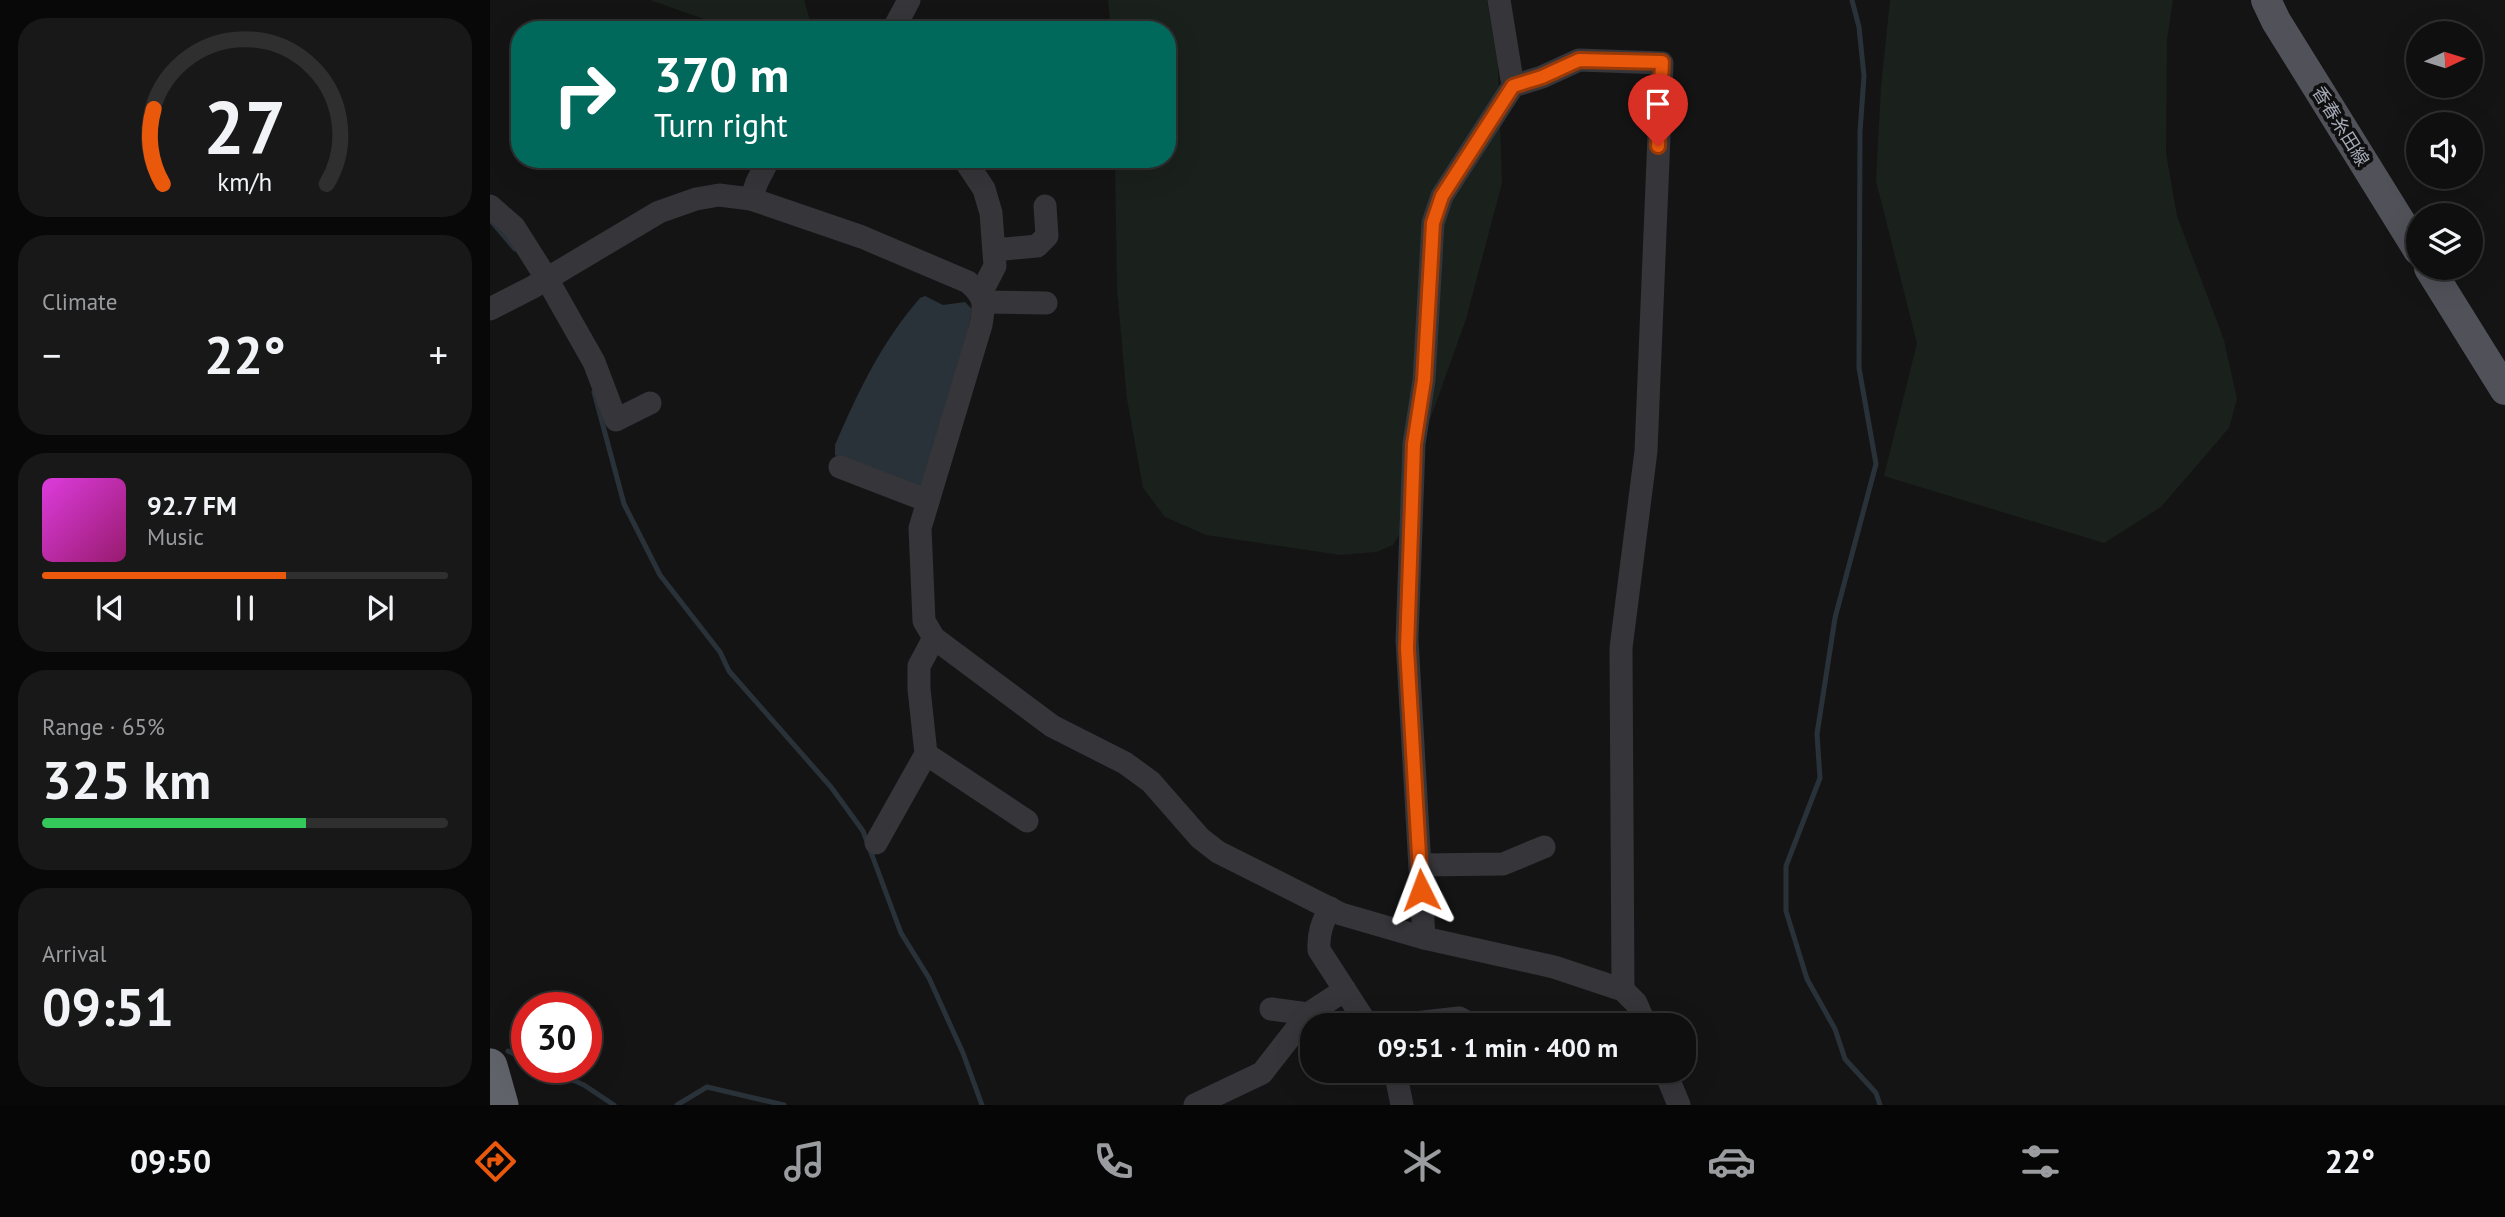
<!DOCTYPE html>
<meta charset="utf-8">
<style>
body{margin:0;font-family:"PT Sans","Noto Sans JP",sans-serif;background:#181819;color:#f1f3f6;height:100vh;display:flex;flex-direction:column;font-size:26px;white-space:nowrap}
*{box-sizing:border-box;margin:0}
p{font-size:23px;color:#9b9c9f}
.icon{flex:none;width:38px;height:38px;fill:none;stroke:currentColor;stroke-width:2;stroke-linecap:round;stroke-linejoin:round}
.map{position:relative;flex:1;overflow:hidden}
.drawer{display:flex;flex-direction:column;gap:18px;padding:18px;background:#080809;width:490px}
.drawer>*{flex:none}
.top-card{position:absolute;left:21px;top:21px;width:665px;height:147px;border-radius:28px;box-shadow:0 7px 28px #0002,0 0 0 2px #2f2f30;background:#00695c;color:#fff;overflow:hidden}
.needle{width:46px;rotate:86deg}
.buttons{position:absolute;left:1916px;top:21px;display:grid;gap:14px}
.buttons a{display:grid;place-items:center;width:77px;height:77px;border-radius:50%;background:#0f0f10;box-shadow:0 7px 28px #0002,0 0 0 2px #2f2f30;font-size:35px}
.speed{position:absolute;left:21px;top:992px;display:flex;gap:14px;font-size:35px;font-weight:700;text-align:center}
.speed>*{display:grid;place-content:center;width:91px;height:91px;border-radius:50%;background:#0f0f10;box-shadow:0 7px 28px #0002,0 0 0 2px #2f2f30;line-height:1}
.speed .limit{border:10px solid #d22;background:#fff;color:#111}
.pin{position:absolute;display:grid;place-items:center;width:60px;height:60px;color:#fff;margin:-72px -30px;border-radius:50% 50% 50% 0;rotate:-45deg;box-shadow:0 0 7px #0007}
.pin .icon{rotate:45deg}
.me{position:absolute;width:77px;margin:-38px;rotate:357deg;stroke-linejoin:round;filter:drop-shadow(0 0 5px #0008)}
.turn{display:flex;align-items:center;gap:24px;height:147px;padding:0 28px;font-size:32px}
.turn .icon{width:91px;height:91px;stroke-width:2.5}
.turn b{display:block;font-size:49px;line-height:60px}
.big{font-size:52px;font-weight:700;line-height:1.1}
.drawer .card{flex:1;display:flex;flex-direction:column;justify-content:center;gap:10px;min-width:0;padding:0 24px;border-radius:28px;background:#181819}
.drawer .dial{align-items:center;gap:0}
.dial svg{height:182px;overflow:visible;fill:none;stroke:#2f2f30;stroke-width:7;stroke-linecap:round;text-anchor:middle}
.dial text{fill:#f1f3f6;stroke:none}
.song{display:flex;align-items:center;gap:21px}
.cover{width:84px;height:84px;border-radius:10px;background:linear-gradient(135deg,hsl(300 70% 55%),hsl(320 70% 35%))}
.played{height:7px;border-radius:4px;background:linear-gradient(90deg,#ea580c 60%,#2f2f30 60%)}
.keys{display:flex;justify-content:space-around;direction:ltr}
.heat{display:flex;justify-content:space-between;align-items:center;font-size:38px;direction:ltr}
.charge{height:10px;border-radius:5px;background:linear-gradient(90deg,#34c759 65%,#2f2f30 0)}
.trip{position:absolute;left:810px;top:1013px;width:396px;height:70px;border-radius:28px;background:#0f0f10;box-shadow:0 7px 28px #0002,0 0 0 2px #2f2f30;font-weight:700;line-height:70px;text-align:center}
.dock{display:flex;height:112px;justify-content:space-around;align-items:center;background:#060606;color:#9b9c9f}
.dock .icon{width:49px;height:49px}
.dock .selected{color:#ea580c}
.dock b{font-size:32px;color:#f1f3f6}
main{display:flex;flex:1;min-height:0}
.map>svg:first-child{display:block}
.green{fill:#1a201b}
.water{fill:#2a3239}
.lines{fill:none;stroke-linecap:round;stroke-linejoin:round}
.stream{stroke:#2a3239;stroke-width:5}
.minor{stroke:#35353a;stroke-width:23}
.major{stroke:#515259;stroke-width:30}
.highway{stroke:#61636b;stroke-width:35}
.route-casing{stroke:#983908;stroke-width:18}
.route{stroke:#ea580c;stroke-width:12}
.labels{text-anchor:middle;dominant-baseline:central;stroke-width:7;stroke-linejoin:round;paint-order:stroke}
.street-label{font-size:18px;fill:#a5aab6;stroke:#0f0f10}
</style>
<main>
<section class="drawer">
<div class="card dial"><svg viewBox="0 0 100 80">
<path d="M14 69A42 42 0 1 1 86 69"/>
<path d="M14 69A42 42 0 0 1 10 36" stroke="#ea580c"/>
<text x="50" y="56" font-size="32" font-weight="700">27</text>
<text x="50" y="72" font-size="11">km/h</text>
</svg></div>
<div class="card"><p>Climate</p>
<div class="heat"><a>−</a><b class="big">22°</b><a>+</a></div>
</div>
<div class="card">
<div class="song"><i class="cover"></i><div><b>92.7 FM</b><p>Music</p></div></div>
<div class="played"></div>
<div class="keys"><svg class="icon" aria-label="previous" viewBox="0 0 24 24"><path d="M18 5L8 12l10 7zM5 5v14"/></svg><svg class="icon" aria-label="pause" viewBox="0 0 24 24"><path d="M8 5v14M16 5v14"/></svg><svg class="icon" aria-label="next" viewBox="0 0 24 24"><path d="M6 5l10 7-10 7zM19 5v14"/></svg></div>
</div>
<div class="card"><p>Range · 65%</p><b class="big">325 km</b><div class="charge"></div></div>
<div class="card"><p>Arrival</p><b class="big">09:51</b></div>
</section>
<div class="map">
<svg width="2015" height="1105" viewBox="0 0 2015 1105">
<rect width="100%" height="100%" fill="#141415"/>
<g class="green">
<path d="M160 0H314L323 30H236L225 23Z"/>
<path d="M618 0H997L1008 64 1012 183 976 319 932 442 916 524 903 545 886 552 850 555 716 535 675 517 653 488 637 399 627 290 625 159H677V30H621Z"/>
<path d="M1400 0H1683L1677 40 1676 153 1687 216 1734 340 1747 399 1739 428 1671 507 1614 543 1394 476 1427 343 1386 181 1391 87Z"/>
</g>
<path class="water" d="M435 296 453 305 475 302 482 309 479 326 431 491 359 466 345 455V445C369 390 391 343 430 298Z"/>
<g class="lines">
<g class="stream">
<path d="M1362 0 1369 27 1374 76 1370 132 1369 368 1386 464 1345 618 1327 734 1330 778 1296 866V911L1317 979 1345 1029 1355 1059 1386 1093 1390 1105"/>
<path d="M2 222 25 249"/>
<path d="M104 392 134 504 170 575 230 652 239 671 341 787 373 831 411 933 439 978 473 1053 492 1105"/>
<path d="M18 1051 37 1060"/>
<path d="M55 1068 94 1085 124 1105"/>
<path d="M187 1105 217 1087 294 1105"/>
</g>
<g class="minor">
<path d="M1009 0 1023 86"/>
<path d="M403 30 419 0"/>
<path d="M474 159 494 189 501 213 505 266 491 293"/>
<path d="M261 199 267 182 279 159"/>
<path d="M0 206 24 227 57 279 104 362 126 420 160 403"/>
<path d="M504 250 547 246 557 236 555 206"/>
<path d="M493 302 556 303"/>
<path d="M0 309 43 287 169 212 206 199 229 195 261 199 372 237 478 282C495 297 495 303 491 325L430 528 434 621 444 638 562 726 635 763 661 782 710 838 728 852 851 914 934 938 1064 967 1133 990 1146 1003 1156 1026"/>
<path d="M350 467 438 501"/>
<path d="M444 638 429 666V689L436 754 537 821"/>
<path d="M386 843 436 754"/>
<path d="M930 865 1013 864 1054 847"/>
<path d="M840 908C832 923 828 934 829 950L878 1026"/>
<path d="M934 938 917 640 924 444 934 380 943 223 952 196 1023 86 1052 77 1089 60 1172 63 1156 451 1131 648 1133 990"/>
<path d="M781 1009 818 1014 855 990"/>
<path d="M898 1026 969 1018 984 1026"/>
<path d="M905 1071 912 1105"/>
<path d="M1175 1071 1189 1105"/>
<path d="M705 1105 772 1073 818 1014"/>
</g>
<g class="major">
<path d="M1776 0 1786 21 1928 250"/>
<path d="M1939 268 2015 390"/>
</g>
<path class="highway" d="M0 1066 11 1105"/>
</g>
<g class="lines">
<g class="route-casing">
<path id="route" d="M931 890 917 648 924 444 934 380 943 223 952 196 1023 86 1052 77 1089 60 1172 62 1168 146"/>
</g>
<use href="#route" class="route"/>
</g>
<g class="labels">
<g class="street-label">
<text transform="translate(1851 126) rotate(58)">香春糸田線</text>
</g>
</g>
</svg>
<div class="buttons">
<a><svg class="needle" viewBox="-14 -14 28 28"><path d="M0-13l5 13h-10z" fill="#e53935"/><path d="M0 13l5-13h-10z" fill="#9b9c9f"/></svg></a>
<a><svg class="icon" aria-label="sound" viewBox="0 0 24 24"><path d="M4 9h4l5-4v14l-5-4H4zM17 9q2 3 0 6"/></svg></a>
<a><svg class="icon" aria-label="layers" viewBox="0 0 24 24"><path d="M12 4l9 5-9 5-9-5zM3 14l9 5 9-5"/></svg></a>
</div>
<div class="speed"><div class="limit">30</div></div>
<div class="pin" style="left:1168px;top:146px;background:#d93025"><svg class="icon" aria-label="arrive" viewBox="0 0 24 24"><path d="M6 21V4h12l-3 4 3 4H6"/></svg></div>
<svg class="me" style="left:931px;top:890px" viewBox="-20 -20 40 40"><path d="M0-17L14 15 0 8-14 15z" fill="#ea580c" stroke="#fff" stroke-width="4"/></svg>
<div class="trip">09:51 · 1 min · 400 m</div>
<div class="top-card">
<div class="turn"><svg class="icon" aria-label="right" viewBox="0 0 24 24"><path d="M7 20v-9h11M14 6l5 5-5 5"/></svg><div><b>370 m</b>Turn right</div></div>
</div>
</div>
</main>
<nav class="dock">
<b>09:50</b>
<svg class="icon selected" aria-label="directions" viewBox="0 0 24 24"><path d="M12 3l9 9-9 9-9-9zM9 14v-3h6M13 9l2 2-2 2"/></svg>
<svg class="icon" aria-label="music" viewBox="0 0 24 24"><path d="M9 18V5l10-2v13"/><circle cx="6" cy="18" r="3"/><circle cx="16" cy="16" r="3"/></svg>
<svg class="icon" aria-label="phone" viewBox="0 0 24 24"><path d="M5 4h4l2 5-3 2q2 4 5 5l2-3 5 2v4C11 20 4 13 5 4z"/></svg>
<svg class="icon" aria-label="climate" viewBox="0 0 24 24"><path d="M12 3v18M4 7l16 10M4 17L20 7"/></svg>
<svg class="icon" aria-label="car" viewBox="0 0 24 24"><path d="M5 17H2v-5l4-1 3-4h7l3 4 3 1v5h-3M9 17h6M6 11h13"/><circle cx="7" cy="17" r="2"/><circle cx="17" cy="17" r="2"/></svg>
<svg class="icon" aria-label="filters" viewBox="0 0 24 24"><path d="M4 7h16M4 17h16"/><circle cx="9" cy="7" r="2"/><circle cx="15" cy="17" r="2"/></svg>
<b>22°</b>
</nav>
